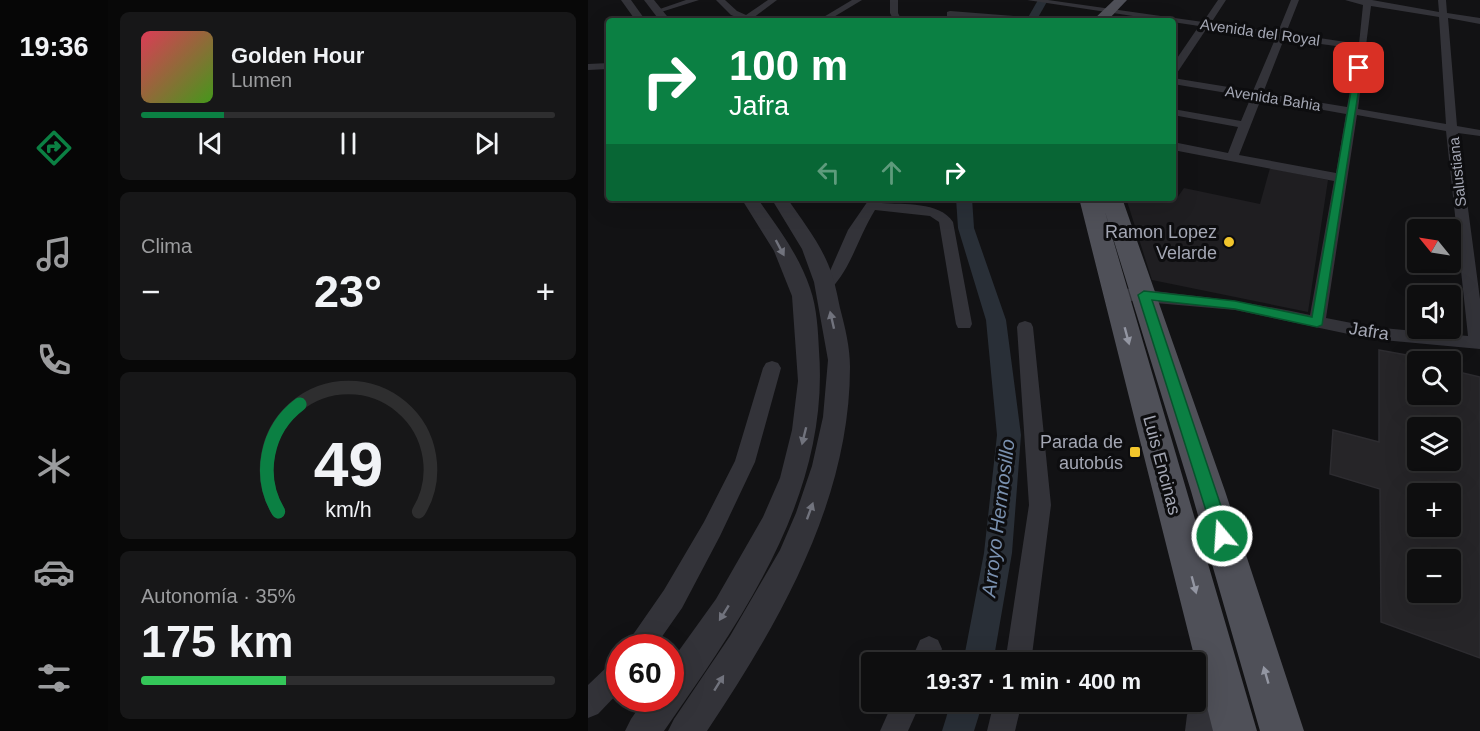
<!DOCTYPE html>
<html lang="es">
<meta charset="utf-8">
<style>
body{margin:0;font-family:Arial,sans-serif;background:#171718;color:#f1f3f6;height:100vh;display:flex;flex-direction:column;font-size:22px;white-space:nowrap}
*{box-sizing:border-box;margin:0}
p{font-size:20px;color:#9b9c9e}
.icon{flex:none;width:33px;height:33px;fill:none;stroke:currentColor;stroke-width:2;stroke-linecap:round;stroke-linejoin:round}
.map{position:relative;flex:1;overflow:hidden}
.side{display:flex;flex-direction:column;gap:12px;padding:12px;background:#080808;width:480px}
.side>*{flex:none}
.hud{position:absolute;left:18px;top:18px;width:570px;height:183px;border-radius:6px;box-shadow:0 6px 24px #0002,0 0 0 2px #2e2e2f;background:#0b8043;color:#fff;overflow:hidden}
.needle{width:39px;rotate:300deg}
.buttons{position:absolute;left:819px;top:219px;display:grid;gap:12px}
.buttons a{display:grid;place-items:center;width:54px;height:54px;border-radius:6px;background:#0e0e0f;box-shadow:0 6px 24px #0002,0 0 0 2px #2e2e2f;font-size:30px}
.speed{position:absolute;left:18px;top:634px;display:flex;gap:12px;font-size:30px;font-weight:700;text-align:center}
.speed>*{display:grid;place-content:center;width:78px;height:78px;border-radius:50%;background:#0e0e0f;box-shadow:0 6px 24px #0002,0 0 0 2px #2e2e2f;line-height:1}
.speed .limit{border:9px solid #d22;background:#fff;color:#111}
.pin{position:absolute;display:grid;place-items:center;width:51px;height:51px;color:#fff;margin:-26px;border-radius:12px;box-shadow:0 3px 9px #0006}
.me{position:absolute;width:66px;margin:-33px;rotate:342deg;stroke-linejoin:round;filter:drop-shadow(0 0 4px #0008)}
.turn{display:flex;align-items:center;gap:21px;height:126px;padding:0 24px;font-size:27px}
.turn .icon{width:78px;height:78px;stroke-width:2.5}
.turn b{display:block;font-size:42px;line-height:51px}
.lanes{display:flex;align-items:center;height:57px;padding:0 24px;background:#0003;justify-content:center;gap:30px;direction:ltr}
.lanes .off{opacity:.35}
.big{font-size:45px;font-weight:600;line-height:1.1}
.side .tile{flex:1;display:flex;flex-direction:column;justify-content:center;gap:9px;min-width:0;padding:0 21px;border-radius:9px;background:#171718}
.side .dial{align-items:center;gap:0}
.dial svg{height:156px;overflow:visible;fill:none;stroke:#2e2e2f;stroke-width:7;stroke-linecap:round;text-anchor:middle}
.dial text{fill:#f1f3f6;stroke:none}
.song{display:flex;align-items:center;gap:18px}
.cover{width:72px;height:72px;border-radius:9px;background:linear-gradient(135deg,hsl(350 70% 55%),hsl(100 70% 35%))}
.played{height:6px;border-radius:3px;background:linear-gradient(90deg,#0b8043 20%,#2e2e2f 20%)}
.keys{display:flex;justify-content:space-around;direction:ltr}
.heat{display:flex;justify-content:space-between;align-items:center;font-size:33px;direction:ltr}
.charge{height:9px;border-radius:4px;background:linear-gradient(90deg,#34c759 35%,#2e2e2f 0)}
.trip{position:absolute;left:273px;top:652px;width:345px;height:60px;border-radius:6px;background:#0e0e0f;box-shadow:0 6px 24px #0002,0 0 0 2px #2e2e2f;font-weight:600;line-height:60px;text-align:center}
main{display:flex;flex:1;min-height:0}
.tabs{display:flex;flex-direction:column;width:108px;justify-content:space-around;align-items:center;background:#060606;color:#9b9c9e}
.tabs .icon{width:42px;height:42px}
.tabs .selected{color:#0b8043}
.tabs b{font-size:27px;color:#f1f3f6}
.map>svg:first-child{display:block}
.built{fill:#1f1e21}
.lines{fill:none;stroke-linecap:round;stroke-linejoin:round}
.canal{fill:#292f37;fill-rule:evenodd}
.building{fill:#262528;stroke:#2d2c30;stroke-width:1.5;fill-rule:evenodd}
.minor{fill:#333339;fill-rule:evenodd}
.tertiary{fill:#333339;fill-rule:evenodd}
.primary{fill:#4f5058;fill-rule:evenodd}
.oneway{fill:#71737d}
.oneway2{fill:#9396a2}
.route{fill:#0b8043;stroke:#07532c;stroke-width:1.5}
.poi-dot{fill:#f2c62c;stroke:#0d0d0f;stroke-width:2}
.labels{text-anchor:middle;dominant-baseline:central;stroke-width:6;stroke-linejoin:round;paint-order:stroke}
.far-street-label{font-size:15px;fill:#a4a7b4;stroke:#0d0d0f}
.poi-label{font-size:18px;fill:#a4a7b4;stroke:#0d0d0f;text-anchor:end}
.street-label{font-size:18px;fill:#a4a7b4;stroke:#0d0d0f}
.water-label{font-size:20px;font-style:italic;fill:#7a91b0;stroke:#0d0d0f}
</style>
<main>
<nav class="tabs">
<b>19:36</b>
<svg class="icon selected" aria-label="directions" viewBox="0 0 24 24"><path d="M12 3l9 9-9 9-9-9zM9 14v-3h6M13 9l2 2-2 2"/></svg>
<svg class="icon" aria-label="music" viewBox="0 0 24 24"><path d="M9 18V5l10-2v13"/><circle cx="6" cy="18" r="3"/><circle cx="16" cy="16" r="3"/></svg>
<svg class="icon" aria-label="phone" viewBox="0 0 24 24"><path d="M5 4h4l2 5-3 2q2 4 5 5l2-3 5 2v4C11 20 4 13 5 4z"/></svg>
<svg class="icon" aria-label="climate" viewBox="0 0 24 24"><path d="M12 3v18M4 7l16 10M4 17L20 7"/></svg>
<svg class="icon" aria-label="car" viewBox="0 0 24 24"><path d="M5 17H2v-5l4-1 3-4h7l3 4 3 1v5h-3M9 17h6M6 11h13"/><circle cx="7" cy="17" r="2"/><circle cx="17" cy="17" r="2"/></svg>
<svg class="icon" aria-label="filters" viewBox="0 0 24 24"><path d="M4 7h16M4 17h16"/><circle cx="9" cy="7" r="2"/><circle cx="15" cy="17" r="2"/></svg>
</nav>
<section class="side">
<div class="tile">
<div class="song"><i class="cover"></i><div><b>Golden Hour</b><p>Lumen</p></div></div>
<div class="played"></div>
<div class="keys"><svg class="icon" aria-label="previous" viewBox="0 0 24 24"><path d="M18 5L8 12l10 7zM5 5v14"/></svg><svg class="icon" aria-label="pause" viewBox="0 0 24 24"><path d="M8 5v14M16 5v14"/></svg><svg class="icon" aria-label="next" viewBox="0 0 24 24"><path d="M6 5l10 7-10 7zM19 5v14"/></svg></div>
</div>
<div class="tile"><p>Clima</p>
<div class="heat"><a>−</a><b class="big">23°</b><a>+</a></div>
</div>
<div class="tile dial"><svg viewBox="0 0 100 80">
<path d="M14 69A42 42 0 1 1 86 69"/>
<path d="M14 69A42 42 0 0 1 25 14" stroke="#0b8043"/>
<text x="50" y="56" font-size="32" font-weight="700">49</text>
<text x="50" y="72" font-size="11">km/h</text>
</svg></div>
<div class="tile"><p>Autonomía · 35%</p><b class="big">175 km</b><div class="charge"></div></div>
</section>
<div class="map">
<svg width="892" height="731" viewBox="0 0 892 731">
<rect width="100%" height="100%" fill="#121214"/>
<path class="built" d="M682 168 740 180 720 312 564 280 538 198H589L596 188 672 204Z"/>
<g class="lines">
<g class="canal">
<path d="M450 0H460L448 21H438Z"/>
<path d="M368 198H384L386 228 418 320 433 435 424 553 405 663H375L396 553 409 435 398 320 370 228Z"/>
<path d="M363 702H395L386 731H354Z"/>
</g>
</g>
<path class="building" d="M791 350 824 356 830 364V394H862V370L892 377V658L793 622 792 489 742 474 745 430 791 442ZM830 428H862V460H830ZM830 494H862V526H830ZM830 560H862V592H830Z"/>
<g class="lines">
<g class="minor">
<path d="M98 0H111L70 13 66 11Z"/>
<path d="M128 0H137L149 11 158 15 180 0H189L161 21H151L153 19 143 15Z"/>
<path d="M264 0H274L239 21H229Z"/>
<path d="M302 0H310V13L314 21H306L302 13Z"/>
<path d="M439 0H460L615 22 630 0H638L623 23 690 32 703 0H711L698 33 771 44 775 5 757 0H784L851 12 850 0H858L859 13 892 18V24L860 18 869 126 892 130V136L870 133 892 299V349L784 339 647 310 522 299 520 295 522 291C541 286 564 291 583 293 630 298 676 305 722 315L746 181 585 150V142L640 153 650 127 585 115V109L653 121 663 97 585 84V78L665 91 688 37 619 28 589 73 585 74V64L611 26ZM783 6 851 17 858 124 770 109ZM696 39 770 49 759 107 675 93ZM673 99 758 114 748 173 651 155ZM769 115 858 131 880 336 784 327 738 318Z"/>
<path d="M362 11 426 16 430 19 419 21 359 16V12Z"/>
<path d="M21 63V69L0 70V64Z"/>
<path d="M282 198H296L293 203C316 205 351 201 365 222L384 324 382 328H370L368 324 351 222 342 216 287 210C270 237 264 267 242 290H230L228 286 242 271 260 230Z"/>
<path d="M437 321 443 323 445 327 463 505 443 663H417L441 505 429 327 431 323Z"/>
<path d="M184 361 190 363 193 368 167 462 132 536 94 608 66 648H38L42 639 76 590 116 522 147 461 175 368 178 363Z"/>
<path d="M341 636 350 640 354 649 348 663H322L332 640Z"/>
<path d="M32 659V691L10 714 0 718V685L23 663Z"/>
<path d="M630 670 639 674 643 683 627 717 625 731H597L599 715 605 702H608C608 689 618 674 630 670Z"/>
<path d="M305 702H333L320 731H292Z"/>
<path d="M406 702H434L427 731H399Z"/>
</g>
<g class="tertiary">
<path d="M33 0H43L58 21H48Z"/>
<path d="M56 0H66L83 21H72Z"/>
<path d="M153 198H169C189 226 211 255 222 288 229 308 230 330 231 351 242 495 154 619 76 731H37L43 719 57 699H82V663L128 599 175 517 192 478 204 430 210 381 204 296 186 251Z"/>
<path d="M183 198H199C213 219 230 240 240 264 246 278 249 293 252 308 257 327 262 347 262 367 262 501 191 623 119 731H80L86 719 142 636 192 550 208 513 224 466 235 417 240 360 226 282 214 249Z"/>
</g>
<g class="primary">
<path d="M526 0H539L519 21H504Z"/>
<path d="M491 198H534L637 491 716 731H672L603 491 517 212 669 731H625Z"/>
</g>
</g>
<defs><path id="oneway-solid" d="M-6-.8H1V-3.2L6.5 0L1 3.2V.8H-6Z" transform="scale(1.5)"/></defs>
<g class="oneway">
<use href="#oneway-solid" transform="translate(192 248) rotate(62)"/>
<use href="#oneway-solid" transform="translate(244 320) rotate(-103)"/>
<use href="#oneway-solid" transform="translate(216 436) rotate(104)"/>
<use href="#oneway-solid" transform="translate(222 511) rotate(-70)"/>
<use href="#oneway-solid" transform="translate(136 613) rotate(122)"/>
<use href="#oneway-solid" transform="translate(131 683) rotate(-58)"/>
</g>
<g class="oneway2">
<use href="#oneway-solid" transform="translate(539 336) rotate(75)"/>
<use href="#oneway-solid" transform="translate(606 585) rotate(75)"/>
<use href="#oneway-solid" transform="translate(678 675) rotate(-106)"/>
</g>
<path class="route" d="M771 66 774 68 734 325 729 327 647 309 564 300 643 536 640 542 634 544 628 542 626 536 550 295 556 291 647 301 724 317 767 68Z"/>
<g class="poi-dot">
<circle cx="641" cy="242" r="6"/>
<rect x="541" y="446" width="12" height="12" rx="3"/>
</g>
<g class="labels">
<g class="far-street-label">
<text transform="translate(672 32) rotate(8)">Avenida del Royal</text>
<text transform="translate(685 98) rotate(9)">Avenida Bahia</text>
<text transform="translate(869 172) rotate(-96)">Salustiana</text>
</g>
<g class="poi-label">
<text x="629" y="232">Ramon Lopez<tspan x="629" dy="21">Velarde</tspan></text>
<text x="535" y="442">Parada de<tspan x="535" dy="21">autobús</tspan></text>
</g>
<g class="street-label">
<text transform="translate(781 331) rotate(9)">Jafra</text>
<text transform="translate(574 465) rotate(75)">Luis Encinas</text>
</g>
<g class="water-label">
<text transform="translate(410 518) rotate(-83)">Arroyo Hermosillo</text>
</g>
</g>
</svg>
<div class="buttons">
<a><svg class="needle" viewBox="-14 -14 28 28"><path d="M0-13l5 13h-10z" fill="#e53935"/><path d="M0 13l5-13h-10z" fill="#9b9c9e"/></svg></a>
<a><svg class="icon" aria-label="sound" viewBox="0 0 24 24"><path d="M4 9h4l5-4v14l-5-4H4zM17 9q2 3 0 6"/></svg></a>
<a><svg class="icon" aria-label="search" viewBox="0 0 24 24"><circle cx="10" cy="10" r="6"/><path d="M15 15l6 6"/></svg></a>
<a><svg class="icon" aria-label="layers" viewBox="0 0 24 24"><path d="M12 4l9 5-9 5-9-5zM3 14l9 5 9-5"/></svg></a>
<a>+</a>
<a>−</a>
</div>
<div class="speed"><div class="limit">60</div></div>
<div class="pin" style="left:771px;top:68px;background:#d93025"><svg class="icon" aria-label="arrive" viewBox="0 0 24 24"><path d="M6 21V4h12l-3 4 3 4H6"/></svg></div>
<svg class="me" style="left:634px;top:536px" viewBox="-20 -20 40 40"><circle r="17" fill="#0b8043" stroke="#fff" stroke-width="3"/><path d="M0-11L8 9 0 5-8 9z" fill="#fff"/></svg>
<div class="trip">19:37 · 1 min · 400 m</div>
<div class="hud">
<div class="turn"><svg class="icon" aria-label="right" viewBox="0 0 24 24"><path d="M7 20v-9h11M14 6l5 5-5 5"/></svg><div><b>100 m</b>Jafra</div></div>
<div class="lanes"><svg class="icon off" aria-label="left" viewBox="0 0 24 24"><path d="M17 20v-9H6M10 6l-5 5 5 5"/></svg><svg class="icon off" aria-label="ahead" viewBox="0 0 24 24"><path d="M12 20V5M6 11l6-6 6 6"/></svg><svg class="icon" aria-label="right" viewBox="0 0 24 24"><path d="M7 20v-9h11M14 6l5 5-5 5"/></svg></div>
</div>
</div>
</main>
